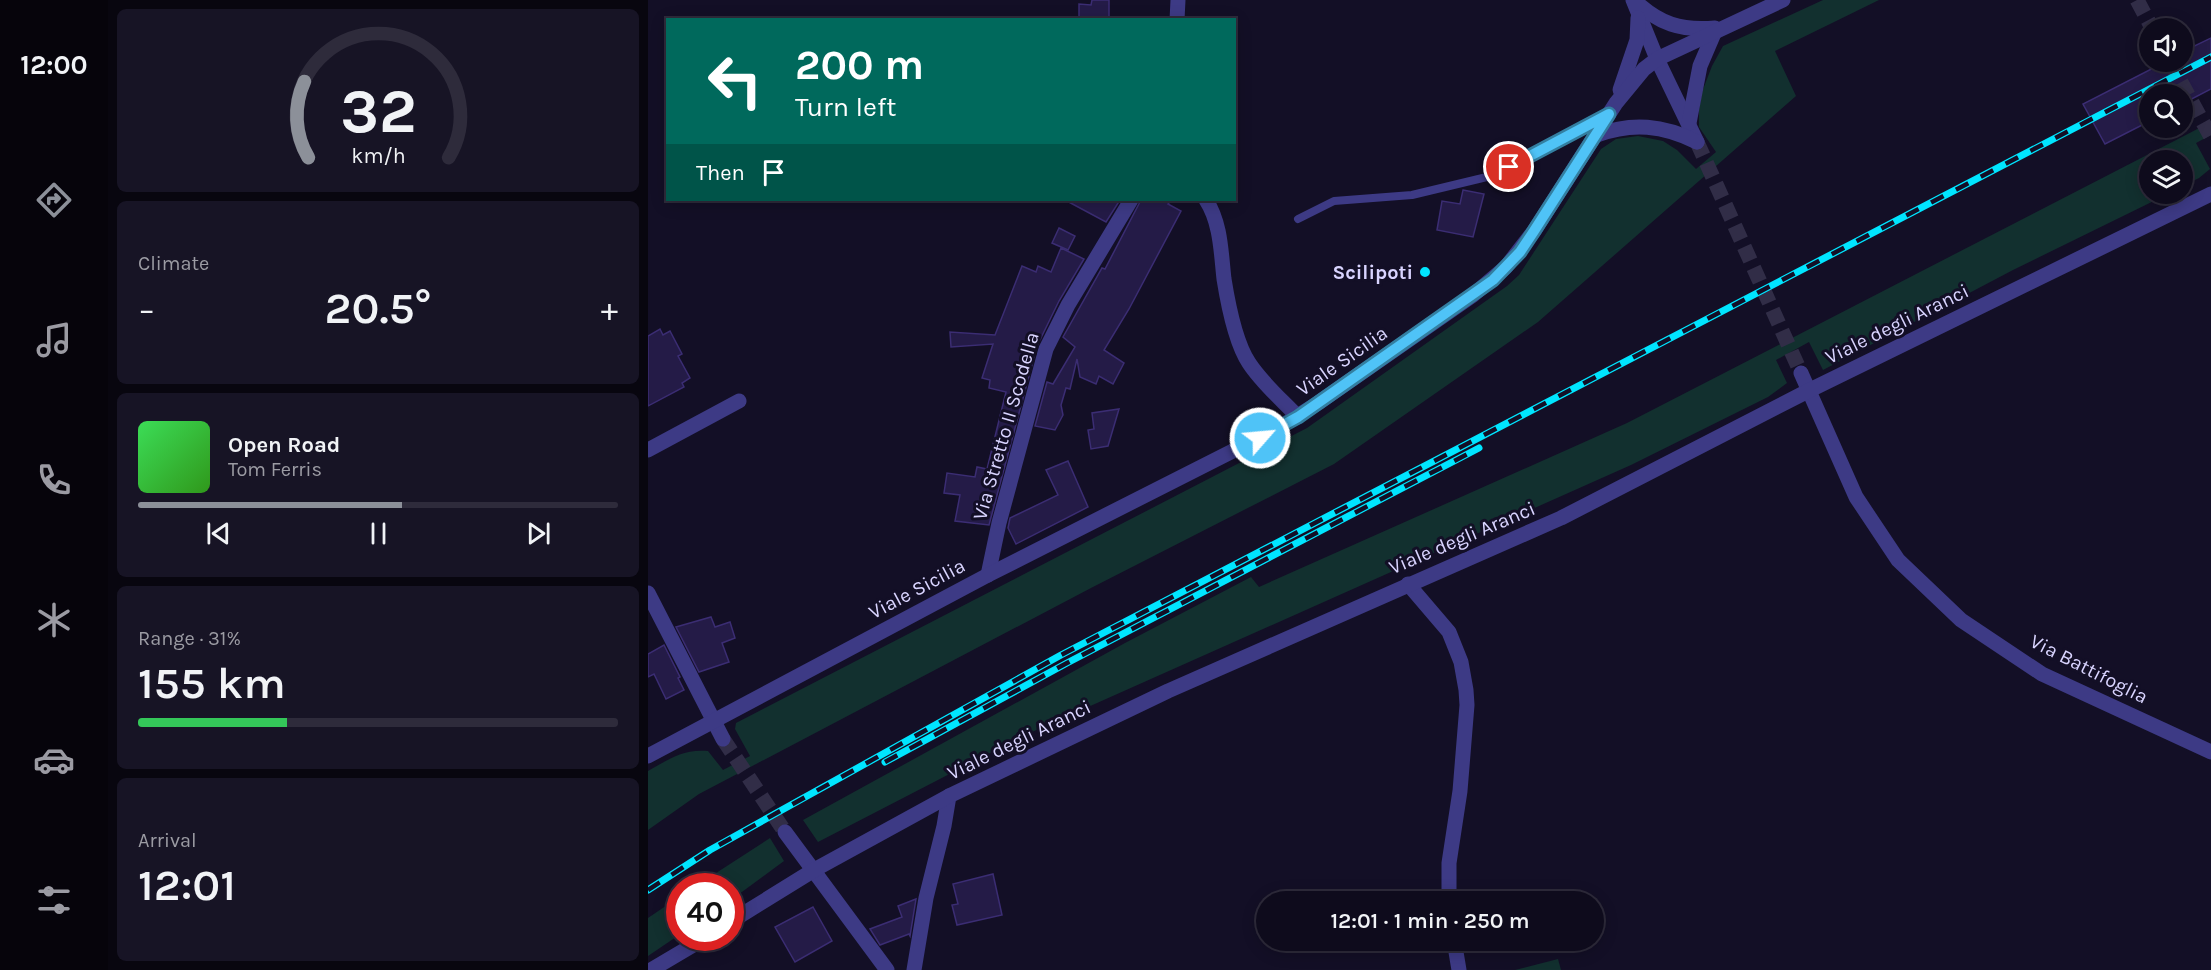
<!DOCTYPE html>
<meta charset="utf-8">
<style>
body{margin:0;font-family:Karla,sans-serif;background:#171425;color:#f1f3f6;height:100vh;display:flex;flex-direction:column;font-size:22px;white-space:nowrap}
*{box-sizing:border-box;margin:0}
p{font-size:20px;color:#9b9ba3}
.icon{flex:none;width:33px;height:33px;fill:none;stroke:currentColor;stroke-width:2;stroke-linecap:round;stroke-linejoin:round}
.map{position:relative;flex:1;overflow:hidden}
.panel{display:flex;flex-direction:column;gap:9px;padding:9px;background:#08060f;width:540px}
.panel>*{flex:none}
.hud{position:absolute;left:18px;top:18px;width:570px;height:183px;border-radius:0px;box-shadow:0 3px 15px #0003,0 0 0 2px #2e2b3b;background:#00695c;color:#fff;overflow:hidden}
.controls{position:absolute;left:1491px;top:18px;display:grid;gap:12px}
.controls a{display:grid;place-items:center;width:54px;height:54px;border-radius:50%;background:#0e0b1c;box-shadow:0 3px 15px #0003,0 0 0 2px #2e2b3b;font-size:30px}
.speed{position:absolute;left:18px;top:873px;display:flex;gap:12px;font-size:30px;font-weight:700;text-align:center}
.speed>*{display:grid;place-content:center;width:78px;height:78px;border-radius:50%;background:#0e0b1c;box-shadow:0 3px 15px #0003,0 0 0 2px #2e2b3b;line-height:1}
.speed .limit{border:9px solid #d22;background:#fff;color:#111}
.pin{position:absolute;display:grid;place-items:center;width:51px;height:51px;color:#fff;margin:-26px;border:3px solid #fff;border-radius:50%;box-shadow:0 2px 6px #0007}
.me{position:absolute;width:66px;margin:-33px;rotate:63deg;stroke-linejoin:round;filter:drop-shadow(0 0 4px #0008)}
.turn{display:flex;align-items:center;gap:21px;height:126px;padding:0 30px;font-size:27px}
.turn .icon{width:78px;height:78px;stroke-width:2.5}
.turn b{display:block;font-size:42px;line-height:51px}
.then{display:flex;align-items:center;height:57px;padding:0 30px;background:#0003;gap:12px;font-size:22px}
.big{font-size:45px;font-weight:600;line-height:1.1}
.panel .card{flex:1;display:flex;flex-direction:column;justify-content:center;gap:9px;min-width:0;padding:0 21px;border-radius:9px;background:#171425}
.panel .dial{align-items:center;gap:0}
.dial svg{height:156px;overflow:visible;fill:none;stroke:#2e2b3b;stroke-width:7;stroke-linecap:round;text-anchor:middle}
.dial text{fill:#f1f3f6;stroke:none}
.song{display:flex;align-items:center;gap:18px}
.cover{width:72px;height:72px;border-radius:9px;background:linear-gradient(135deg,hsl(130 70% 55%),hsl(110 70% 35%))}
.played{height:6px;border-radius:3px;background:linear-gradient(90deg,#8c9099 55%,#2e2b3b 55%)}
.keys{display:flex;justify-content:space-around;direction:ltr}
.heat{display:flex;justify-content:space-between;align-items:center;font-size:33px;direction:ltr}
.charge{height:9px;border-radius:4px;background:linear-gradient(90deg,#34c759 31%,#2e2b3b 0)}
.trip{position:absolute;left:608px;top:891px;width:348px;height:60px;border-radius:30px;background:#0e0b1c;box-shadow:0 3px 15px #0003,0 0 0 2px #2e2b3b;font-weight:600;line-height:60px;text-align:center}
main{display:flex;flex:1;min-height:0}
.tab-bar{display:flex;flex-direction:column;width:108px;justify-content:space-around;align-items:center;background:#06040b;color:#9b9ba3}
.tab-bar .icon{width:42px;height:42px}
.tab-bar .current{color:#8c9099}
.tab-bar b{font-size:27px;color:#f1f3f6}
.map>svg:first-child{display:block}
.green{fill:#12302f}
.building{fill:#241b47;stroke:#3b2d73;stroke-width:1.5}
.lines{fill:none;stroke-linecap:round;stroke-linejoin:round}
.minor-tunnel{stroke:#312d47;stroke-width:15;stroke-dasharray:15 8;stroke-linecap:butt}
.tertiary-tunnel{stroke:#312d47;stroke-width:15;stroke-dasharray:15 8;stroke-linecap:butt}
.service{stroke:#3d3a85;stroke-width:8}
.minor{stroke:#3d3a85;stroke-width:15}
.tertiary{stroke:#3d3a85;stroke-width:15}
.rail-casing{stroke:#00e5ff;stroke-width:7}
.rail{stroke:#130f26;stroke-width:4.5;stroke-dasharray:14;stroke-linecap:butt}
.route-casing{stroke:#337fa1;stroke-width:15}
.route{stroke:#4fc3f7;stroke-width:10}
.poi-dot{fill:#00e5ff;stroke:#130f26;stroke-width:2}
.labels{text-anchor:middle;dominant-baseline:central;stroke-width:6;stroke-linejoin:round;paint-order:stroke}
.poi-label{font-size:20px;font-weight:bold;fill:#d9d4ff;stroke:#130f26;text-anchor:end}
.street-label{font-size:20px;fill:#d9d4ff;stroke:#130f26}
</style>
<main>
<nav class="tab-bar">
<b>12:00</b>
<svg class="icon current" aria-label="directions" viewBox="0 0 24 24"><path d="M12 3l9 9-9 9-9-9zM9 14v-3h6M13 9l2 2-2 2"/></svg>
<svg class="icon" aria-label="music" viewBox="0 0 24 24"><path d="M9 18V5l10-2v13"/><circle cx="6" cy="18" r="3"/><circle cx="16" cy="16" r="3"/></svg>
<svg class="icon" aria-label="phone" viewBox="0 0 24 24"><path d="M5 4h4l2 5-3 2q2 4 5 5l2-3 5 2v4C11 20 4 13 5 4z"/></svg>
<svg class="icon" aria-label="climate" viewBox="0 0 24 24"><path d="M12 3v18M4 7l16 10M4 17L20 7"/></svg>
<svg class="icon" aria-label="car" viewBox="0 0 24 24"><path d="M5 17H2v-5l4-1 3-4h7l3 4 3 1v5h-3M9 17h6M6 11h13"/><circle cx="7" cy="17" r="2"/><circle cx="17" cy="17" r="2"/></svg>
<svg class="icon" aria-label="filters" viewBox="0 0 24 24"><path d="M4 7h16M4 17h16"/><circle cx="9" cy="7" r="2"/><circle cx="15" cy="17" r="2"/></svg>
</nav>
<section class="panel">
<div class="card dial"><svg viewBox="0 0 100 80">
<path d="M14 69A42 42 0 1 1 86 69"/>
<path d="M14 69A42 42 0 0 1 12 30" stroke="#8c9099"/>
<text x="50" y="56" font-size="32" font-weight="700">32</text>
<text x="50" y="72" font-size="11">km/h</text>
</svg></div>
<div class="card"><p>Climate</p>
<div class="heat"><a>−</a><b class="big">20.5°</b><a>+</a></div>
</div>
<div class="card">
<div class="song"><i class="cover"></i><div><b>Open Road</b><p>Tom Ferris</p></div></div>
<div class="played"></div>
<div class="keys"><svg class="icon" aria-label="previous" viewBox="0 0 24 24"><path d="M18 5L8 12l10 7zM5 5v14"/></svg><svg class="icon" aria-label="pause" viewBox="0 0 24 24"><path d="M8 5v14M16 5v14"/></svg><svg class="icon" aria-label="next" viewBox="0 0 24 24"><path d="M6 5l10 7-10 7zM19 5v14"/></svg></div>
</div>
<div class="card"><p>Range · 31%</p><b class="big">155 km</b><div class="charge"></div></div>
<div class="card"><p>Arrival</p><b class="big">12:01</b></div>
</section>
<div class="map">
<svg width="1563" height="970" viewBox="0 0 1563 970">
<rect width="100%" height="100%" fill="#130f26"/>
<g class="green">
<path d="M1175 0H1231L1127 51 1148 96 890 322 686 464 443 588 51 794 0 830V771C22 759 34 749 60 751L75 770 102 756 87 729 88 723 659 428 859 286 871 275 953 149 968 139 990 136 1015 141 1029 150 1048 169 1068 152 1051 127V110L1054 92 1064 66 1075 46Z"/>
<path d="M1563 122V135L1548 143 1562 169 1551 178 1535 186 1534 160H1502V194H1520L1365 270 1175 370 1161 342 1128 360 1139 383 1120 397 983 465 375 736 170 842 155 820 477 643 603 577 611 587 979 423Z"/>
<path d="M122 838 136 861 83 900 82 886H48Z"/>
<path d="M31 897V935L0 956V918Z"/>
<path d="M910 959 913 970H867Z"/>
</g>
<g class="building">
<path d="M444 0H461V20H431V4L443 5Z"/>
<path d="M1563 38V89L1534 104V94H1502V121L1457 144 1435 104 1517 62H1534V52Z"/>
<path d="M815 190 836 194 825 237 789 230 794 201 812 204Z"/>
<path d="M417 200H472L458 222Z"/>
<path d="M493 200H524L520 204 533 211 481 309 456 350 476 363 465 384 451 376 448 384 432 377 429 359 422 389 418 388 413 405 415 415 407 430 387 426 399 382 405 384 427 347 415 337 454 268 457 269Z"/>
<path d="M411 228 427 236 420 250 404 243Z"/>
<path d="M413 248 436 259 411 301 389 346 341 525 307 521 312 495 296 493 299 473 327 477 329 467 339 469 358 392 341 388 342 380 334 378 345 344 303 347 302 332 347 335 374 266 388 272 390 266 403 272Z"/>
<path d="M12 329 15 335 22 331 34 354 30 356 42 378 34 383 36 387 0 406V336Z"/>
<path d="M471 409 460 446 443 449 440 430 446 429 444 413Z"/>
<path d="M420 461 440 507 368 544 360 528 362 518 410 495 398 470Z"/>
<path d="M63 617 67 627 82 622 87 638 74 643 81 662 51 672 28 627Z"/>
<path d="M16 645 32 677 30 678 36 690 18 699 6 674 0 677V654Z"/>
<path d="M345 874 354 915 309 925 304 905 310 904 305 884Z"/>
<path d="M268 899 262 936 261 934 232 945 222 929 254 917 250 906Z"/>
<path d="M165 907 184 941 147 962 127 927Z"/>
</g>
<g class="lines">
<g class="minor-tunnel">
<path d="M1489 0 1504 28"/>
<path d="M1522 62 1563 137"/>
</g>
<g class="tertiary-tunnel">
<path d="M1049 142 1153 373"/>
<path d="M75 739 137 832"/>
</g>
<path class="service" d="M650 219 686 201 764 195 843 176 957 116"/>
<g class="minor">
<path d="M558 200C573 223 573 253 576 279 580 304 587 342 601 363 614 383 634 400 650 417"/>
<path d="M0 450 91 401"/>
<path d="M760 584 801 632 813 662 818 690 819 705 812 791 801 863V902"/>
<path d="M806 940 811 970"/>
<path d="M266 970 278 898 296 826 301 796"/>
</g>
<g class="tertiary">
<path d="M985 0 1009 59 1049 142"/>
<path d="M986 0C1011 24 1033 31 1067 28"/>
<path d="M529 20 530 0"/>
<path d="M972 90 989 40 990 18"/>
<path d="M1041 123 1052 66 1067 31"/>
<path d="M949 135C984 122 1015 125 1049 142"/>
<path d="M1153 373 1208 497 1250 560 1313 620 1394 674 1563 752"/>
<path d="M340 575 351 523 398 349 420 305 483 200"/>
<path d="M0 593 75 739"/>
<path d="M0 756 340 575 632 427 670 403 825 295 858 267 886 231 968 103 996 69 1009 59 1135 0"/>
<path d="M137 832 239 970"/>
<path d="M82 922 166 870 301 796 520 691 913 518 1160 391 1563 194"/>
<path d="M3 970 57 938"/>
</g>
<g class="rail-casing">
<g id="rail">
<path d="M237 762 419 663 831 448"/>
<path d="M0 890 62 850 413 655 1563 57"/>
</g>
</g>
<use href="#rail" class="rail"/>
</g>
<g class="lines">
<g class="route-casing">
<path id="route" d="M612 438 650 417 845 280 872 252 886 231 961 114 861 167"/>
</g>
<use href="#route" class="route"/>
</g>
<circle class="poi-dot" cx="777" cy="272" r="6"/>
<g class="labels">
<g class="poi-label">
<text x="765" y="272">Scilipoti</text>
</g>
<g class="street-label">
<text transform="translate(1249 324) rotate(-26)">Viale degli Aranci</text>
<text transform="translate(694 361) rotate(-35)">Viale Sicilia</text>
<text transform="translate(358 426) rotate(-74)">Via Stretto II Scodella</text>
<text transform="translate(814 538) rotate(-23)">Viale degli Aranci</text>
<text transform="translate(269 589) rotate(-28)">Viale Sicilia</text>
<text transform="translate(1441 669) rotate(27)">Via Battifoglia</text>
<text transform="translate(371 740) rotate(-26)">Viale degli Aranci</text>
</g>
</g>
</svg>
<div class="controls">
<a><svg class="icon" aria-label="sound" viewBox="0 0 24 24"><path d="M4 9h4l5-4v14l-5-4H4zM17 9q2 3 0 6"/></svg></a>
<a><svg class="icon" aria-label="search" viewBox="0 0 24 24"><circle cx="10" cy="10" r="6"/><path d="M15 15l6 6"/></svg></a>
<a><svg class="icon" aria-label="layers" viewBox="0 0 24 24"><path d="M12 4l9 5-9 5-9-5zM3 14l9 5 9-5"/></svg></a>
</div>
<div class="speed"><div class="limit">40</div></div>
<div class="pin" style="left:861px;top:167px;background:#d93025"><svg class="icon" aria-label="arrive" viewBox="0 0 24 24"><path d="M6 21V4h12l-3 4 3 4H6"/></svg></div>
<svg class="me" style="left:612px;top:438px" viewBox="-20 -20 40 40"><circle r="17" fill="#4fc3f7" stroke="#fff" stroke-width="3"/><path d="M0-11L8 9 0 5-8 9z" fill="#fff"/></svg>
<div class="trip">12:01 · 1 min · 250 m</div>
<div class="hud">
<div class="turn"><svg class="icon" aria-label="left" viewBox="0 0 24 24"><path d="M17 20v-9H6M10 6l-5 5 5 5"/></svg><div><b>200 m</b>Turn left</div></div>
<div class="then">Then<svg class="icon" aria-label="arrive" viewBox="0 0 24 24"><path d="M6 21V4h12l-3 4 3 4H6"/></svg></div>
</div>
</div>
</main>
